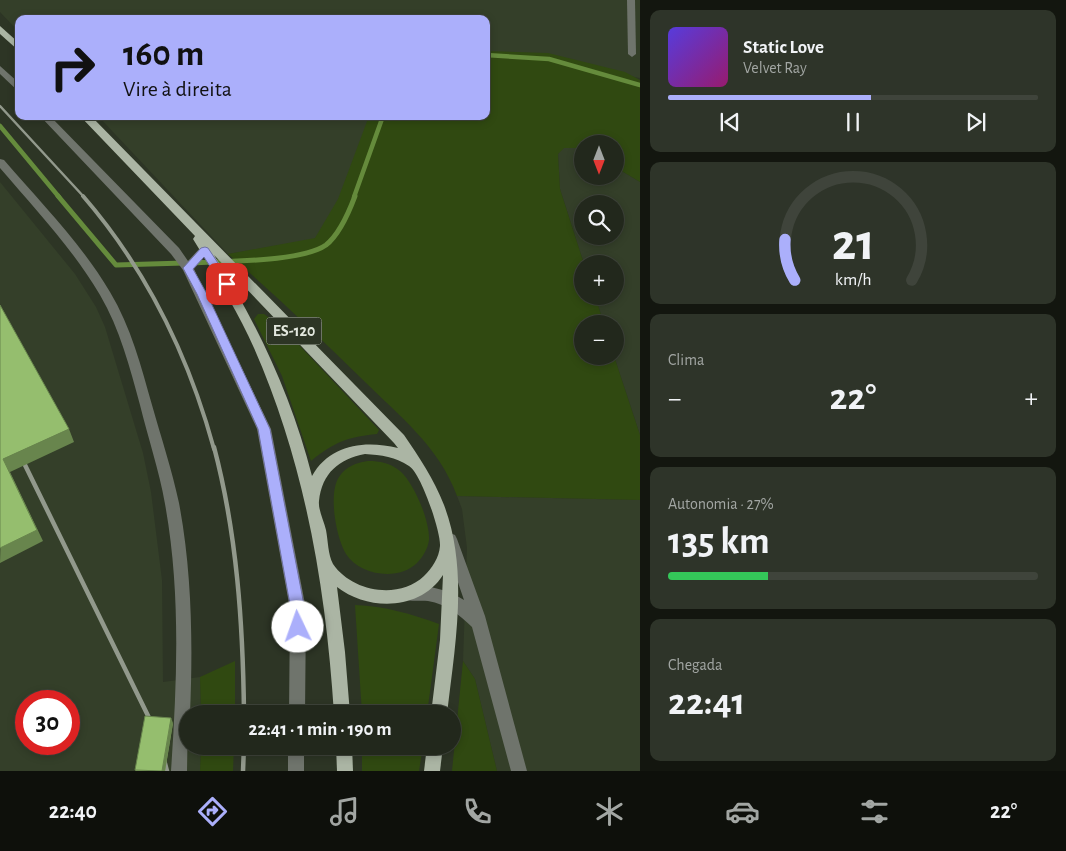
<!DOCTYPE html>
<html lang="pt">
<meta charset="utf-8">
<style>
body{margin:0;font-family:"Alegreya Sans",sans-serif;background:#2e3429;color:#f1f3f6;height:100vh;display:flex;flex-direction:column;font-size:19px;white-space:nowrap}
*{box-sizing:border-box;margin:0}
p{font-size:16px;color:#a2a6a3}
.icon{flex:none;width:28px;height:28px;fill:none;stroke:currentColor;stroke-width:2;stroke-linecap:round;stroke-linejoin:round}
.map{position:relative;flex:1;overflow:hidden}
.drawer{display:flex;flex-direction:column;gap:10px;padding:10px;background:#13160f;width:426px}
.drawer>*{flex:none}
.hud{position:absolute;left:15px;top:15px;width:475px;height:105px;border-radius:10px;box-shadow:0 2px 8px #0003,0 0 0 1px #3f443b;background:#abaffb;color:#111;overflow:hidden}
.needle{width:32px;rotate:180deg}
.buttons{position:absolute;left:574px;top:135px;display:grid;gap:10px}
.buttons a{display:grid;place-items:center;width:50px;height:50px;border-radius:50%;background:#22281c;box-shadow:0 2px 8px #0003,0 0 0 1px #3f443b;font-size:25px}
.speed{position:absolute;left:15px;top:690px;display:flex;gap:10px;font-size:25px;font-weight:700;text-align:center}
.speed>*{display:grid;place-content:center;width:65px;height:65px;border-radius:50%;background:#22281c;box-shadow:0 2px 8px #0003,0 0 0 1px #3f443b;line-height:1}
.speed .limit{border:8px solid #d22;background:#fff;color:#111}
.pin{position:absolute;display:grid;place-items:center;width:42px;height:42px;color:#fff;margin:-21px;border-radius:10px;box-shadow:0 2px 8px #0006}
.me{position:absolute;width:55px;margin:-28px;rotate:357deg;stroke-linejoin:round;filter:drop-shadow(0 0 4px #0008)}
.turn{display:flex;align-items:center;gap:18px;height:105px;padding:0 25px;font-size:22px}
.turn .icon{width:65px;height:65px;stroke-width:2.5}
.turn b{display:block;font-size:35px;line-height:42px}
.big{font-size:38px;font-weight:700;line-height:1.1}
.drawer .tile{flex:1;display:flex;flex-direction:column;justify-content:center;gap:8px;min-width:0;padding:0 18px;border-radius:10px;background:#2e3429}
.drawer .dial{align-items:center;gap:0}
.dial svg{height:130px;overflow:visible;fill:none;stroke:#3f443b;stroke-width:7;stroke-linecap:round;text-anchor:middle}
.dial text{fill:#f1f3f6;stroke:none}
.song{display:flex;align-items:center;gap:15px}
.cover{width:60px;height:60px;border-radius:8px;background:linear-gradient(135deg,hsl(250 70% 55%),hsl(320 70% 35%))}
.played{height:5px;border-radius:2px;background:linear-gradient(90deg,#abaffb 55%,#3f443b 55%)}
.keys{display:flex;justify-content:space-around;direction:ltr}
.heat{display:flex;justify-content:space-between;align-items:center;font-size:28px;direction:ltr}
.charge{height:8px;border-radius:4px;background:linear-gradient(90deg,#34c759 27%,#3f443b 0)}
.trip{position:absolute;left:179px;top:705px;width:282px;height:50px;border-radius:25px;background:#22281c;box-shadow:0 2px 8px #0003,0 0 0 1px #3f443b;font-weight:700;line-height:50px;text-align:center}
.menu{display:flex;height:80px;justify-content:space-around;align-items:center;background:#0e100b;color:#a2a6a3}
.menu .icon{width:35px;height:35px}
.menu .on{color:#abaffb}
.menu b{font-size:22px;color:#f1f3f6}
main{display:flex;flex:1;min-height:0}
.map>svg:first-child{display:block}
.built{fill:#343f29;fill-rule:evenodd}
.green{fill:#304911}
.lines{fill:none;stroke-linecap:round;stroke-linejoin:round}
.stream-far1{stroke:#658b3c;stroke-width:4.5}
.stream{stroke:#658b3c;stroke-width:5}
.minor{fill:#6f746c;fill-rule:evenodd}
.major{fill:#abb5a4;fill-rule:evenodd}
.rail-far2{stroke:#92998c;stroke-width:2.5}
.rail-far1{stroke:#92998c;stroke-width:4}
.rail{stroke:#92998c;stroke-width:4.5}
.wall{fill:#80a35f}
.shaded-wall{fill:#68854d}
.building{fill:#95be6e;stroke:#68854d}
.route{fill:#abaffb;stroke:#6f72a3}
.labels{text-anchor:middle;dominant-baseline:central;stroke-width:5;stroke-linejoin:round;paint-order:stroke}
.shield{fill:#2d3525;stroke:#acb2a6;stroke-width:1}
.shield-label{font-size:16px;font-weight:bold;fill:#e3e8de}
</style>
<main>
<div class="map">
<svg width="640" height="771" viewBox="0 0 640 771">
<rect width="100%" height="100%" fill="#2d3525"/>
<g class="built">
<path d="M0 0H640V78L581 68 486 56V19H19V32L0 12Z"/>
<path d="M98 116H379L356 173 315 239 228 254Z"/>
<path d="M568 146 582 148V176H615V167L640 182V435L614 356 615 324H604L595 296H615V264H584L560 189 558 154 561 149ZM582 204H615V236H582Z"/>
<path d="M0 182 75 274 96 307 105 327 143 453 151 492 162 580 163 682 200 677 201 714H188V746H201L200 771H0ZM26 701H69V744H26Z"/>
<path d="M457 496 640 500V771H497L475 679 463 661 467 548 462 509Z"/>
</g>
<g class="green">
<path d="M486 51 548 53 625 72 640 80V182L615 167V144H582V148H564L558 154 560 189 584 264H582V296H595L604 324H582V356H614L640 435V500L457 496C439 446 399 416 362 379 318 336 275 294 228 254L315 238 338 199 369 116H486Z"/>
<path d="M258 314H264L283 328 379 430 377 434C348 437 334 442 311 461L282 376 254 319Z"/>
<path d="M368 461C380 461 390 463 400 471 414 483 430 521 429 540 428 548 423 557 417 563 399 581 360 576 346 554 336 538 328 493 339 477 346 466 356 463 368 461Z"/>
<path d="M355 605C385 606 411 614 439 624L427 714H362Z"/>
<path d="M235 661V714H201L200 677Z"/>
<path d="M463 661 475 679 497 771H452Z"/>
<path d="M201 746H234L233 771H200Z"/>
<path d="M362 746H423L419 771H362Z"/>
</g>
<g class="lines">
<g class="stream-far1">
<path d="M486 55 549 59 640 85"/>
<path d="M0 126 59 197"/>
<path d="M354 197 383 116"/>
</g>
<g class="stream">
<path d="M58 196 116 265 184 263"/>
<path d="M193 263C224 261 302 262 326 245 340 234 349 212 355 196"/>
</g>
<g class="minor">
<path d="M627 0H635L636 54 632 57 628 54Z"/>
<path d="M0 66 19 83V92L0 74Z"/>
<path d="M40 116H50L179 248 188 261 201 247 205 246 210 250 194 269 271 429 306 609 305 714H289L290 609 257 429 183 270 171 254Z"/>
<path d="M0 159 4 160C41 203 81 243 110 292 131 327 141 366 152 405 161 437 172 470 179 503 192 572 193 644 190 714H188L187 771H171C177 682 181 592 165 504 159 470 148 438 140 405 130 368 120 329 100 295 73 249 35 209 0 168Z"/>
<path d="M450 533 455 535 457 539 485 616 527 771H511L472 627C459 615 447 604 428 601 420 600 411 602 404 599L402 594 404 589C423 582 448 590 464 600L443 539 445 535Z"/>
<rect x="288" y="746" width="16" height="25"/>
</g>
<g class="major">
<path d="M0 26 19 43V51L0 34Z"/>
<path d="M80 116H91L404 435C419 457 434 479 444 505 469 571 455 645 447 714H431L440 640 443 575C420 611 368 611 337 587L345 652 350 714H334C326 588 305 464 254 348 237 310 215 275 193 239L195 236ZM214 255 394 443 398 448C365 440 330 444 312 476 292 397 257 323 214 255ZM365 454C381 455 396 457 409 466 421 473 441 532 440 546 439 558 432 568 424 576 399 600 352 592 333 564 328 555 328 540 326 530 324 521 318 510 319 501 322 473 339 459 365 454Z"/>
<path d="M336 746H352L353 771H337Z"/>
<path d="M427 746H443L440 771H424Z"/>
</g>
<path class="rail-far2" d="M0 106 84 197"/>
<path class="rail-far1" d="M83 196C147 270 188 354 214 449"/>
<g class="rail">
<path d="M214 447C237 534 243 624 244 714"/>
<path d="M25 465 155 730"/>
<path d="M162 752 167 771"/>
<path d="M243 771 244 746"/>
</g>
</g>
<path class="wall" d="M173 723 165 771H136L135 770Z"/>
<g class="shaded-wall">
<path d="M69 429 74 442 10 472 43 541 0 563 3 459Z"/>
<path d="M171 718 173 723 165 771H162Z"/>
</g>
<g class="building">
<path d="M0 305 69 429 3 459 37 530 0 548Z"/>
<path d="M145 716 171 718 162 771 135 770Z"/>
</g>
<path class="route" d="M205 247 208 248 232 284 230 287H223L204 257 193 269 207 294 270 429 305 610 303 632 298 633 293 632 291 610 258 429 197 294 183 268 201 248Z"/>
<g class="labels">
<rect class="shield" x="266.5" y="317.5" width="55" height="27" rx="4"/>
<g class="shield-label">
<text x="294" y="331">ES-120</text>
</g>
</g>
</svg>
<div class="buttons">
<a><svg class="needle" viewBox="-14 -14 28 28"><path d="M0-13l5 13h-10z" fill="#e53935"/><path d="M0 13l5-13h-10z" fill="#a2a6a3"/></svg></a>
<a><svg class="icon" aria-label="search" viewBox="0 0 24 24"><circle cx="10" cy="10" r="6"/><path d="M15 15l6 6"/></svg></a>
<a>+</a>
<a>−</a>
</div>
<div class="speed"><div class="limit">30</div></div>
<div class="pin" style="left:227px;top:284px;background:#d93025"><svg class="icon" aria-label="arrive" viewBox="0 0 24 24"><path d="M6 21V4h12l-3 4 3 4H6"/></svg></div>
<svg class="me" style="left:298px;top:627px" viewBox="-20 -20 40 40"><circle r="19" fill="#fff"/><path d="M0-13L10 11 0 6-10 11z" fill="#abaffb"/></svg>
<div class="trip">22:41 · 1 min · 190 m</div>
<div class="hud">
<div class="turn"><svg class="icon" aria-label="right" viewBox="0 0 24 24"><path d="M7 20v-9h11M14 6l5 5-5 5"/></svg><div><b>160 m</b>Vire à direita</div></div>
</div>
</div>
<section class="drawer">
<div class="tile">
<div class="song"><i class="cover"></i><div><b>Static Love</b><p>Velvet Ray</p></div></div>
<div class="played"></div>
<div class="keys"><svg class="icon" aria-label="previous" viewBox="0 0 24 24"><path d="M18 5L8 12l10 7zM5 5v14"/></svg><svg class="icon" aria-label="pause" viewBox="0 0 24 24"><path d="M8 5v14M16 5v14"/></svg><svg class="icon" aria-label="next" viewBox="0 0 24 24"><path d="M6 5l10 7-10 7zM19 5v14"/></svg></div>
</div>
<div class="tile dial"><svg viewBox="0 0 100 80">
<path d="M14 69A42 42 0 1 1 86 69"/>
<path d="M14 69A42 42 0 0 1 8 44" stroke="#abaffb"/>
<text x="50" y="56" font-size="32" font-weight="700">21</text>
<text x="50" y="72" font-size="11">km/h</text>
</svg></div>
<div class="tile"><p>Clima</p>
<div class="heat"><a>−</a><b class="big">22°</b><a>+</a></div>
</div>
<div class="tile"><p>Autonomia · 27%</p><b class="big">135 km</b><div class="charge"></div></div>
<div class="tile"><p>Chegada</p><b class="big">22:41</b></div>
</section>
</main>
<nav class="menu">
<b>22:40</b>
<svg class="icon on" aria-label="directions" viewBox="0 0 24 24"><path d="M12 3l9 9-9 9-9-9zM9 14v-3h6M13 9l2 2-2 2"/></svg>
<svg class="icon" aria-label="music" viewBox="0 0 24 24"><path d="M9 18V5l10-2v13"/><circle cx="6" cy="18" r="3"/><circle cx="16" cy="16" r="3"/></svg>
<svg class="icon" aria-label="phone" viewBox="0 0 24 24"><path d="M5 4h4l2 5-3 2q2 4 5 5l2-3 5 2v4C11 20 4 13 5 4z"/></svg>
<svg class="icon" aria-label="climate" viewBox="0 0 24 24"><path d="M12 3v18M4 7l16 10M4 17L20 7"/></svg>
<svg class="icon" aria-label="car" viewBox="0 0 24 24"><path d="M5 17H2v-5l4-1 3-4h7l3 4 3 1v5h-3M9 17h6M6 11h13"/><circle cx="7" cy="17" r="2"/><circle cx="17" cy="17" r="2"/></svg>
<svg class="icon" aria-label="filters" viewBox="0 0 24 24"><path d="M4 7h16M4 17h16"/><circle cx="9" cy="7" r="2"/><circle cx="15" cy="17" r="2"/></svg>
<b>22°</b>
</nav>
